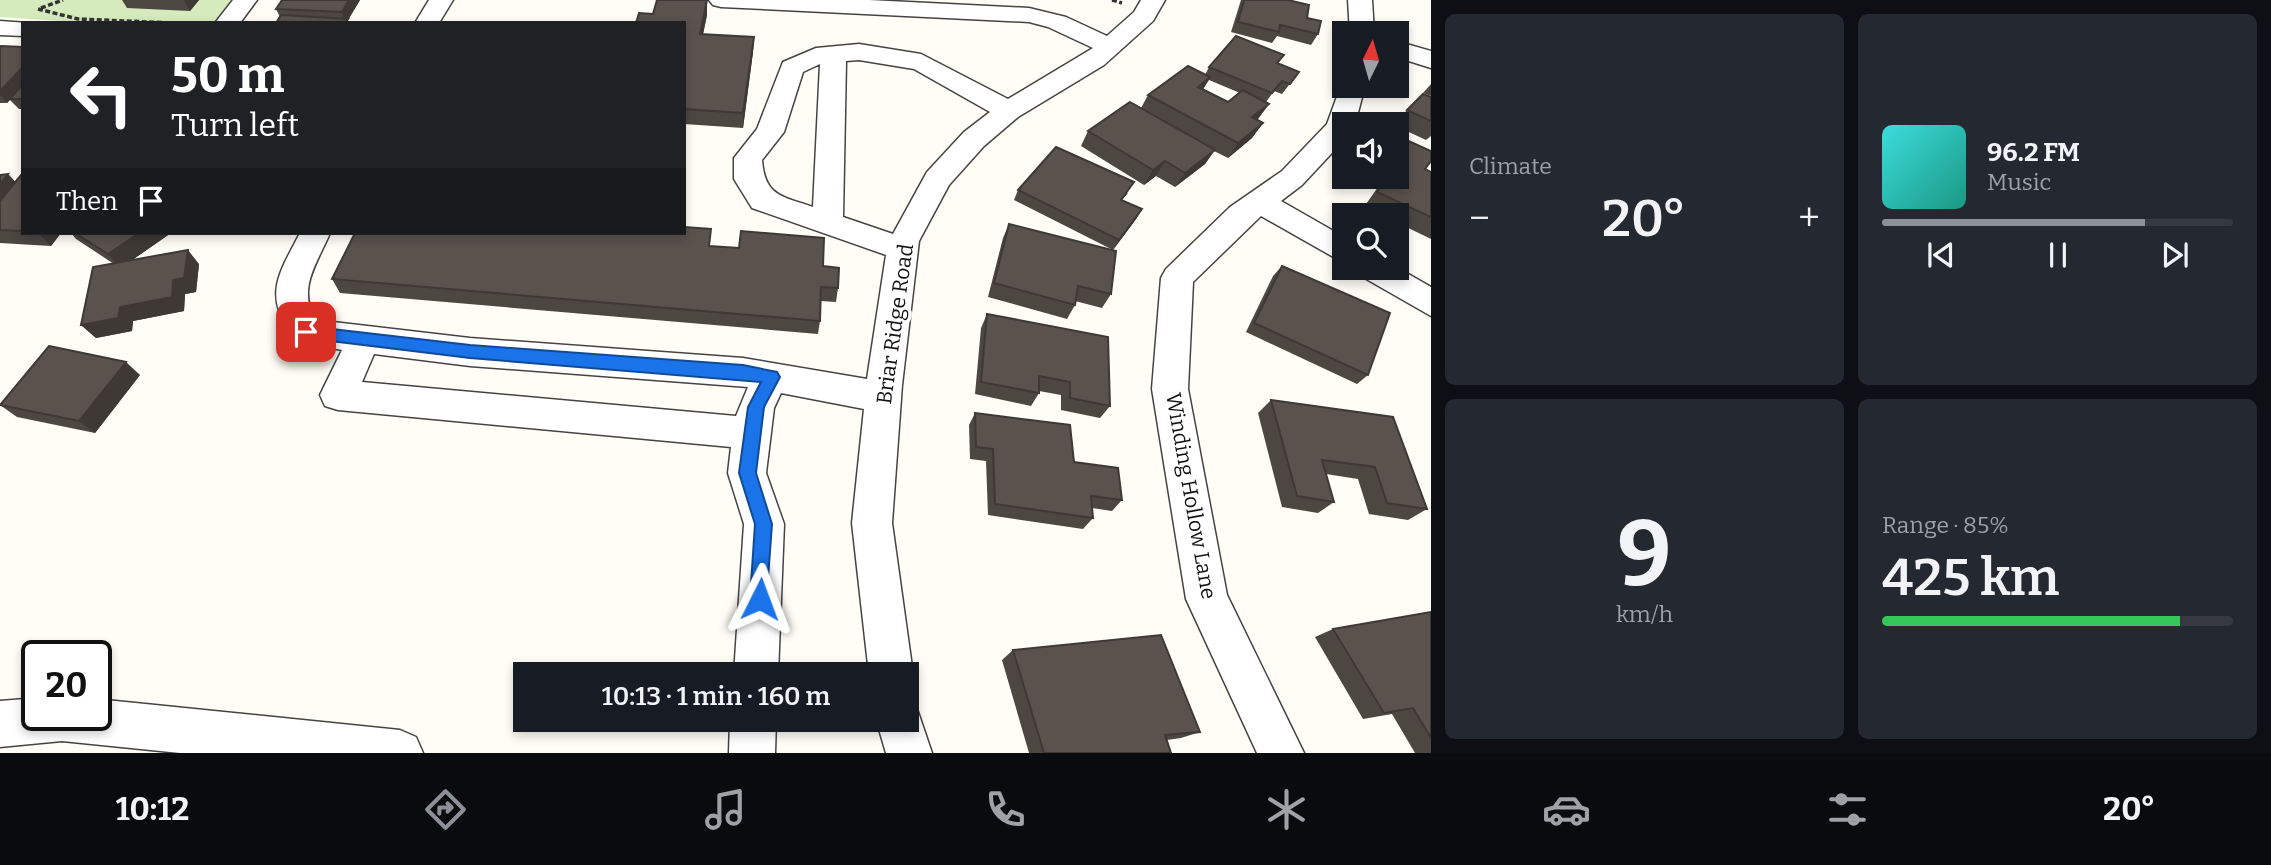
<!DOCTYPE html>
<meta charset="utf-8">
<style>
body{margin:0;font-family:Bitter,serif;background:#242831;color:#f1f3f6;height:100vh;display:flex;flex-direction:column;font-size:26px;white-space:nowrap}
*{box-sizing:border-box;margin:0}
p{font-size:23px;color:#9ea1a6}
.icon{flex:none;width:38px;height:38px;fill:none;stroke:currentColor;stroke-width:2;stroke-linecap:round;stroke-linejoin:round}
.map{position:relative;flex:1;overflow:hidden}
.side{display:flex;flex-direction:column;gap:14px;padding:14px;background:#0d0f14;width:840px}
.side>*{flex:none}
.top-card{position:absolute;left:21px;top:21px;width:665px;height:214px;border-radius:0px;box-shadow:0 4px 10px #0003;background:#202124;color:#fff;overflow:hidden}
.needle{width:46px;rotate:5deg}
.controls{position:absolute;left:1332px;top:21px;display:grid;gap:14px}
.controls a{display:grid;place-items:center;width:77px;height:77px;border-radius:0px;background:#171b24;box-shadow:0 4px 10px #0003;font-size:35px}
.speed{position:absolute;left:21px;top:640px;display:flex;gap:14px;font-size:35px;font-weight:700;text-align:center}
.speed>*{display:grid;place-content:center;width:91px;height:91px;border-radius:50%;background:#171b24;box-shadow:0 4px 10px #0003;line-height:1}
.speed .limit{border:4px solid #111;border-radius:10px;background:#fff;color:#111}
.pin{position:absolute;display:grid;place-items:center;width:60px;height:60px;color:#fff;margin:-30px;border-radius:14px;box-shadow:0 4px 10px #0006}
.me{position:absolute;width:77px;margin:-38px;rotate:3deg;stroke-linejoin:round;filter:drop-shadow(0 0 5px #0008)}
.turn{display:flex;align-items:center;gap:24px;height:147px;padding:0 35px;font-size:32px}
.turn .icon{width:91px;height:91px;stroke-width:2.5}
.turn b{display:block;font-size:49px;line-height:60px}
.then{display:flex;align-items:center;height:66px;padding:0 35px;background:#0003;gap:14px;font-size:26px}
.big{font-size:52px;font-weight:600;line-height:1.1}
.side .widget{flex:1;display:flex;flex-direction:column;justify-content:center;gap:10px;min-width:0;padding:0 24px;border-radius:10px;background:#242831}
.side .dial{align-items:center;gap:0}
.dial b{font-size:91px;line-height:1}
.song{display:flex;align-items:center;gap:21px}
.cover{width:84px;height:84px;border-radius:10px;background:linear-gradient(135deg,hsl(180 70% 55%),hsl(170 70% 35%))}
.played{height:7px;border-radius:4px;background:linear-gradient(90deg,#8c9099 75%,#363941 75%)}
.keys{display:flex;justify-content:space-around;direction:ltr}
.heat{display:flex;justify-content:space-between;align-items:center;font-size:38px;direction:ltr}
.charge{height:10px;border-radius:5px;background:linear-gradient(90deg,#34c759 85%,#363941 0)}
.side .tiles{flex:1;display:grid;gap:14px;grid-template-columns:repeat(2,1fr)}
.trip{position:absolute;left:513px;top:662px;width:406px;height:70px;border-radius:0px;background:#171b24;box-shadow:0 4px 10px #0003;font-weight:600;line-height:70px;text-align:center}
.dock{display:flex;height:112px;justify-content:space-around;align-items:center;background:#090b0e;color:#9ea1a6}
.dock .icon{width:49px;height:49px}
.dock .selected{color:#8c9099}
.dock b{font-size:32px;color:#f1f3f6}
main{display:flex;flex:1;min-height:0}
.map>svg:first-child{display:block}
.green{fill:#d5ebbd}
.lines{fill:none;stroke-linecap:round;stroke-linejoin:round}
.minor-casing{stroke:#444;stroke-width:3}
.path{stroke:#333;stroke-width:3.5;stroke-dasharray:5 2.5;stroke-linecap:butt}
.minor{fill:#fff;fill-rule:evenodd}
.wall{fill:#4d4742;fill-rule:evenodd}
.shaded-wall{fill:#3f3936}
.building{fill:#5a524d;stroke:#3f3936;stroke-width:2}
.route{fill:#1a73e8;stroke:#114b97;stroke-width:2}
.labels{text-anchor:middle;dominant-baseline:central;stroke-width:7;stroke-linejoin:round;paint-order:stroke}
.street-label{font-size:21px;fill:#111;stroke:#fff}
</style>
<main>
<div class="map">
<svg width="1431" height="753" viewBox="0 0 1431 753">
<rect width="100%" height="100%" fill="#fffdf5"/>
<path class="green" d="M0 0H233L215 23H95L0 17Z"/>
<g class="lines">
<g class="minor-casing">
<g id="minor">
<path d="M233 0H257L240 23H215Z"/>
<path d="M429 0H453L439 23H415Z"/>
<path d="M709 0H869L1029 8 1066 17 1107 36 1134 12 1141 0H1165L1153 21 1104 65 1018 117 984 146 949 185 919 241 902 385 892 523 913 674 906 690V674H869L852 523 864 409 781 393 774 408 766 473 784 524 778 674H734L744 524 728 473 731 447 338 410 325 406 320 395 342 350 294 341C264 294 276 279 300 233H330C318 262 296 289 316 320L470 338 743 358 867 379 886 255 752 208 734 179V158L757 129 783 62 816 48 859 44 921 54 1008 99 1093 48 1048 27 1029 22 721 7 713 5ZM859 60 914 69 990 112 964 132 927 172 893 234 843 217 846 61ZM820 64 813 207C782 196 765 197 762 160L784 132 803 72ZM374 354 470 366 748 387 736 416 362 382Z"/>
<path d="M1348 0H1372L1374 33H1350Z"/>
<path d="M0 21 28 23H23V36L0 35Z"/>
<path d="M1396 41 1431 51V68L1396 57Z"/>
<path d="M1343 80 1344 86H1365L1355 124H1344V140L1302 185 1281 201 1344 237V263L1261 216 1193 282 1188 389 1227 595 1304 753H1257L1186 599 1152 389 1161 278 1166 269 1230 207 1282 171 1327 124Z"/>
<path d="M1396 267 1431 287V316L1361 276 1356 268Z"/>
<path d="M37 698V716H96V699L400 730 416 737 423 753H180L62 741 0 747V701Z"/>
<path d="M906 700 915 703 932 753H886L876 719H906Z"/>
<path d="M730 719H776L775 753H729Z"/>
</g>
</g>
<g class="path">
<path d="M1112 0 1122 3"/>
<path d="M41 8 63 0"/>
<path d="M38 9 78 19 173 23"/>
</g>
<use href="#minor" class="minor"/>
</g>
<g class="wall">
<path d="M122 0H199L190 11 127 8Z"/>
<path d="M360 0 348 20 280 17 276 9Z"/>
<path d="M707 0V15L703 34 754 37 753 52 743 128 684 124V23L653 14Z"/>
<path d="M1241 0H1288L1307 18 1318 34 1311 45 1277 36 1272 43 1231 32Z"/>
<path d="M23 47V109H19L10 100 7 103H0V48Z"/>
<path d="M1284 55 1278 63 1299 72 1282 94 1274 91 1266 102 1269 104 1257 120 1263 123 1252 138 1228 158 1214 151 1205 164 1175 187 1156 176 1144 185 1081 146 1088 131 1141 108 1148 95 1205 75 1209 67ZM1209 80 1240 93 1228 102 1203 89Z"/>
<path d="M1431 84V96L1423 93Z"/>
<path d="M1431 97V136L1426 140 1396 126V124H1394L1407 110Z"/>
<path d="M1404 139 1425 169 1431 172V239L1396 222V215H1382L1364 207 1385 177H1396V147Z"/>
<path d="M8 174 15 182 23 175V233H61L51 246 0 243V175Z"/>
<path d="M1018 190 1128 193 1122 200 1142 209 1136 219 1113 250 1014 200Z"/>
<path d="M1009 224 1111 294 1102 308 1075 301V305L1067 319 988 297 1003 238Z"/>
<path d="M71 233H171L132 260 199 264 196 292 185 294 184 311 133 321 132 331 96 338 81 325 114 264 76 239Z"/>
<path d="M711 246 823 266 838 288 836 302 821 301 820 321 818 334 340 293 332 279Z"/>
<path d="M1282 266 1368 375 1357 384 1246 332 1273 276Z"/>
<path d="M987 314 1110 406 1100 418 1061 410V395L1039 391V393L1031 406 975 394 981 328Z"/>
<path d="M140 375 95 433 17 417 0 405Z"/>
<path d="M1271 400 1393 417 1427 509 1408 520 1369 514 1358 479 1326 474 1334 502 1318 513 1282 507 1258 413Z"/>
<path d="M975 413 1074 462 1122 500 1112 511 1092 508 1093 518 1083 529 988 515 986 461 970 459 969 425Z"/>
<path d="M1431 612V753H1415L1392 714 1363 719 1315 637 1333 629Z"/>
<path d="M1013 650 1200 732 1181 738 1167 740 1171 753H1029L1002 660Z"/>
</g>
<g class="shaded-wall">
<path d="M184 0H199L190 11Z"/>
<path d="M349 0H360L348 20 349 23H345L342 12Z"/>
<path d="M707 0V15L700 49V34Z"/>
<path d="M754 37 753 52 743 128V113Z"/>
<path d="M23 67V86L7 103 0 95V91Z"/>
<path d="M1210 77 1201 93 1198 87Z"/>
<path d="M1269 104 1258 119 1242 132 1252 117Z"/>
<path d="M1263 123 1252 138 1228 158 1238 143Z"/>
<path d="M1215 150 1205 164 1175 187 1185 173Z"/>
<path d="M1165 161 1156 176 1144 185 1153 170Z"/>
<path d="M8 174 22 189 0 217V184Z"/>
<path d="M1142 209 1136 219 1113 250 1119 240Z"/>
<path d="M38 233H61L51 246Z"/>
<path d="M139 233H171L121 268 108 254Z"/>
<path d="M188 250 199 264 196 292 185 294 184 311 133 321 132 331 96 338 81 325 120 307 173 280Z"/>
<path d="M126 362 140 375 95 433 79 421Z"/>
</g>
<g class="building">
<path d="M282 0H349L342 12 276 9Z"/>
<path d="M657 0H707L700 34 754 37 743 113 684 109V23H636L639 13 653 14Z"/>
<path d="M1244 0H1288L1309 5 1307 18 1321 21 1318 34 1280 25 1279 32 1238 22Z"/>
<path d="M281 15 348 19 345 23H276Z"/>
<path d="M1236 36 1284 55 1277 63 1299 72 1290 84 1282 81 1272 93 1209 67Z"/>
<path d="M1 46 23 47V67L0 91V48Z"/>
<path d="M1188 66 1210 77 1198 87 1228 102 1243 90 1269 104 1252 117 1263 123 1238 143 1148 95Z"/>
<path d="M23 84V99H10Z"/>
<path d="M1423 94 1431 97V121L1407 110Z"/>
<path d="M1130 102 1215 150 1185 173 1165 161 1153 170 1088 131Z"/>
<path d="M1404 139 1431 151V161L1425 169 1431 172V217L1377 192 1388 177H1396V166L1399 162 1396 161V148Z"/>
<path d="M1056 147 1134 182 1121 200 1142 209 1119 240 1018 190Z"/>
<path d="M8 174 0 184V175Z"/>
<path d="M21 175H23V231L0 230V201Z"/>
<path d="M1009 224 1116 251 1111 294 1078 286 1075 305 994 283Z"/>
<path d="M684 227 711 229 709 246 739 248 741 231 824 238 823 266 839 268 838 288 821 287 820 321 332 279 355 233H684Z"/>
<path d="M75 233H139L108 254Z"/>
<path d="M188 250 184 278 173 280 172 297 120 307 118 318 81 325 93 267Z"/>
<path d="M1282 266 1390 313 1368 375 1254 323Z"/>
<path d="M987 314 1108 337 1110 406 1070 398V382L1039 376V393L981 382Z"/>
<path d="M49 346 126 362 79 421 0 405Z"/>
<path d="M1271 400 1393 417 1427 509 1387 503 1375 467 1322 460 1334 502 1297 496Z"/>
<path d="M975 413 1070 425 1074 462 1118 468 1122 500 1091 496 1093 518 995 504 993 449 976 447Z"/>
<path d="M1431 612V738L1413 708 1384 713 1333 629Z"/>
<path d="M1161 635 1200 732 1165 735 1171 753H1044L1013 650Z"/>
</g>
<path class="route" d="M306 326 470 345 743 365 777 372 780 377 764 407 756 473 772 524 766 606 760 608 753 606 750 599 755 524 739 473 748 407 761 382 470 358 306 338 298 332Z"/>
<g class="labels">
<g class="street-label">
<text transform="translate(895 324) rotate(-82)">Briar Ridge Road</text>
<text transform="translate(1191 496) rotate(80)">Winding Hollow Lane</text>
</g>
</g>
</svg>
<div class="controls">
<a><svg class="needle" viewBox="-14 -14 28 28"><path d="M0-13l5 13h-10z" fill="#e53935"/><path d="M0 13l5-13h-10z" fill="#9ea1a6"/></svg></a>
<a><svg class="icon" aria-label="sound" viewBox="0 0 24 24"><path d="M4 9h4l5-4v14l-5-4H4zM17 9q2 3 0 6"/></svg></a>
<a><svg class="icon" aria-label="search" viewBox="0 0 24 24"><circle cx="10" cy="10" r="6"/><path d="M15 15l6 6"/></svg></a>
</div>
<div class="speed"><div class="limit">20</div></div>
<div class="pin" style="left:306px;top:332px;background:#d93025"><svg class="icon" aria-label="arrive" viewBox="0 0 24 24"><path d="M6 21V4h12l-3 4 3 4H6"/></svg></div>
<svg class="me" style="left:760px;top:599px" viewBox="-20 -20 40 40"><path d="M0-17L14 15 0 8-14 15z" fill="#1a73e8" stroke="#fff" stroke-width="4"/></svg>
<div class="trip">10:13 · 1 min · 160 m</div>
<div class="top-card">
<div class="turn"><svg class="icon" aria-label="left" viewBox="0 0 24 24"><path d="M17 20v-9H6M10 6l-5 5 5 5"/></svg><div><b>50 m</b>Turn left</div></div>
<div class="then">Then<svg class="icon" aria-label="arrive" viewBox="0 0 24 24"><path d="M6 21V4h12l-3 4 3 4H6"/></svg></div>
</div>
</div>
<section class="side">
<div class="tiles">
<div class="widget"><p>Climate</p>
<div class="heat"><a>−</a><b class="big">20°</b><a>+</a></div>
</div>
<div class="widget">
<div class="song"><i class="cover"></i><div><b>96.2 FM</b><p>Music</p></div></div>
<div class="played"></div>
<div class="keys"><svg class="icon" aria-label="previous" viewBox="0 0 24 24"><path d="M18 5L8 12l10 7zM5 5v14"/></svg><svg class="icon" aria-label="pause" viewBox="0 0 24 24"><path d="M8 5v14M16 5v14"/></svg><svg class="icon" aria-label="next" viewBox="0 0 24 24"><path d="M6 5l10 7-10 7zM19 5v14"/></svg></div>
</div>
<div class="widget dial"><b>9</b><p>km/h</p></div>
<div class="widget"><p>Range · 85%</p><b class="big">425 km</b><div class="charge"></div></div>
</div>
</section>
</main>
<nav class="dock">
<b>10:12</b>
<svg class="icon selected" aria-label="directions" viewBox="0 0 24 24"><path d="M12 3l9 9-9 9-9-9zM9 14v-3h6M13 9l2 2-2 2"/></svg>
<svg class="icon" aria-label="music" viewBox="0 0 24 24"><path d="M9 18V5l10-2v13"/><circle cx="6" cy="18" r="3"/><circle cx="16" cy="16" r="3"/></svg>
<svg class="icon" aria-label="phone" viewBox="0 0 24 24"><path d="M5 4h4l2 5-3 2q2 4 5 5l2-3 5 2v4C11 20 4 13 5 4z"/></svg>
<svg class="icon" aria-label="climate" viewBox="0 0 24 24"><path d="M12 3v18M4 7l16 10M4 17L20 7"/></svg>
<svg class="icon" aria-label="car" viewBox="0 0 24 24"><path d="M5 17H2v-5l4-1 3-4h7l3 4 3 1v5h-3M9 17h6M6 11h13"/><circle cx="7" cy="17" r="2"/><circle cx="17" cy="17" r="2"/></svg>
<svg class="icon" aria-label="filters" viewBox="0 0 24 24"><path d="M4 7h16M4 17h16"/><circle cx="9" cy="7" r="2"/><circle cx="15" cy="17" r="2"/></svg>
<b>20°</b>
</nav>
